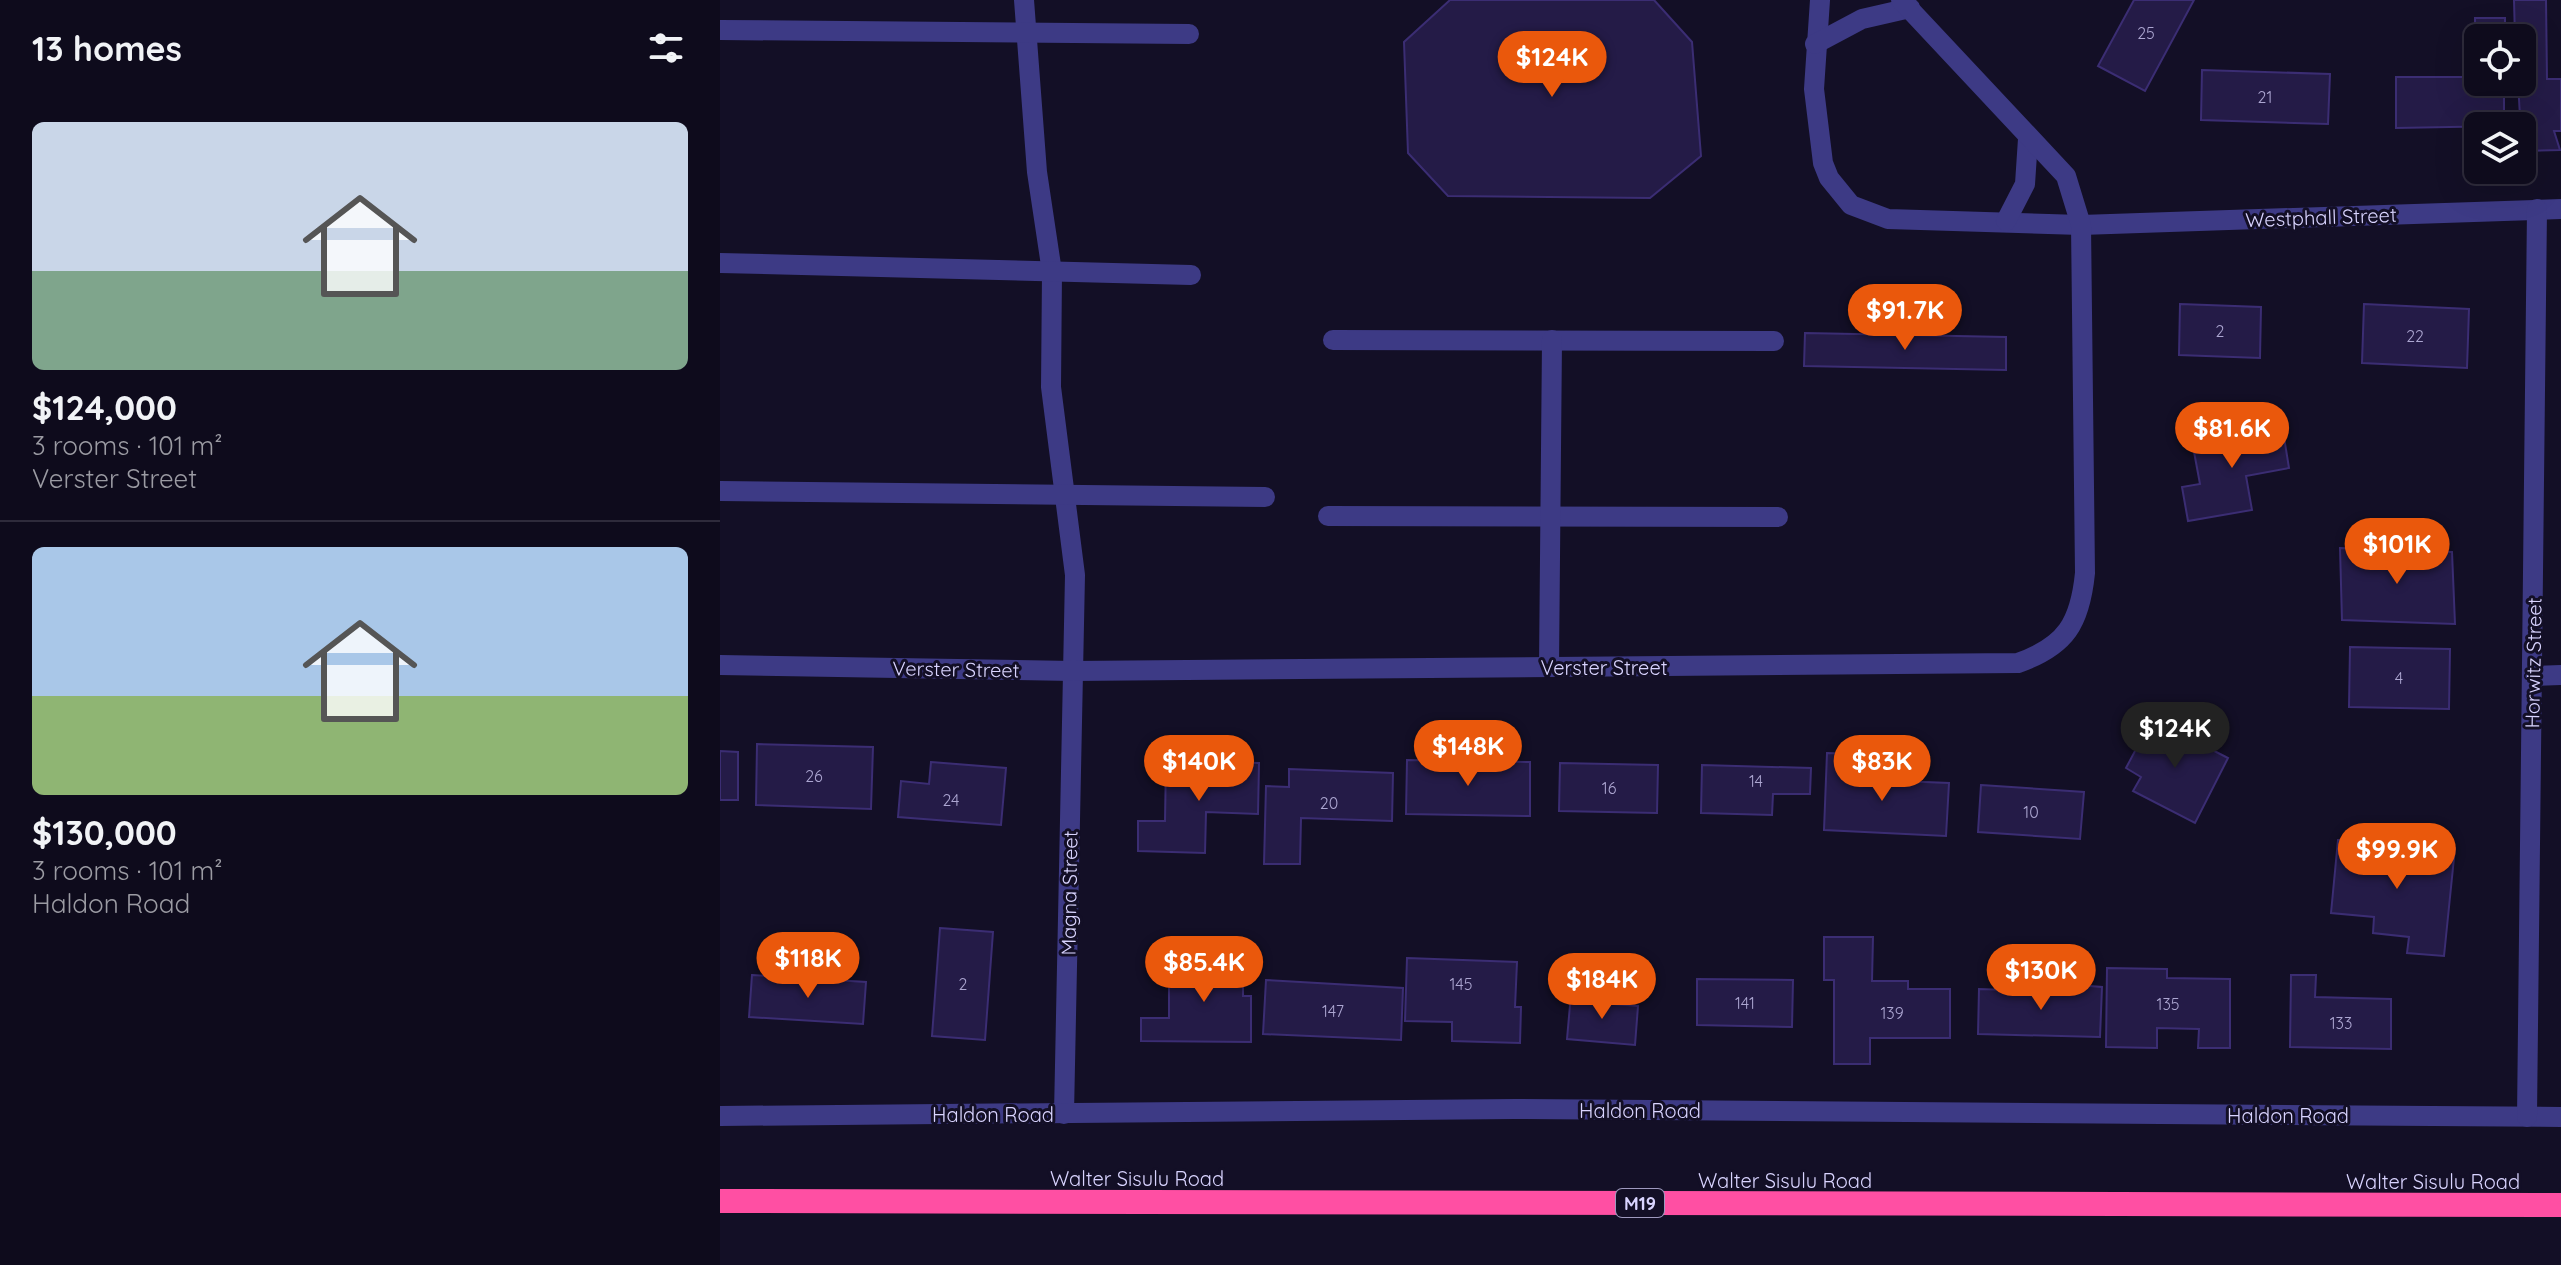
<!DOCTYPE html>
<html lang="en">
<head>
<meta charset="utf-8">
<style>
	:root { --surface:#0e0b1c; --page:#171425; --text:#f1f3f6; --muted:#9b9ba3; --line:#2e2b3b; --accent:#ea580c }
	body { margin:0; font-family:Quicksand,sans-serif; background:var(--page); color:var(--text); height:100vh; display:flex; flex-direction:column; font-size:30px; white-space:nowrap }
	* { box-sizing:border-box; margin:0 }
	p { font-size:26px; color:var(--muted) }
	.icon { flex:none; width:44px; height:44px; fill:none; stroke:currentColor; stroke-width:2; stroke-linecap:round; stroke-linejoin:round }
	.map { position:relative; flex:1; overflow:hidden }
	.details { display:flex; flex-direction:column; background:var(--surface); width:720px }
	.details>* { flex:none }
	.buttons { position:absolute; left:1744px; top:24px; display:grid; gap:16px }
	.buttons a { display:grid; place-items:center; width:72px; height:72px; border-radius:12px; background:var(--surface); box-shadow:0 8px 32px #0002,0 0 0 2px var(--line); font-size:40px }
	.price { position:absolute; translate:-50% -68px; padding:0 18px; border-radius:28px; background:var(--accent); color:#fff; font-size:26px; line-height:52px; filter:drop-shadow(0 2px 4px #0008) }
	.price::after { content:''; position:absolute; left:50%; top:48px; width:24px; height:18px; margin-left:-12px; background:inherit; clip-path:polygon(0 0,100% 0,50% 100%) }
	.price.on { background:#222; color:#fff }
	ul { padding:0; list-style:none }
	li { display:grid; align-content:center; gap:16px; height:424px; padding:0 32px }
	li+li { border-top:2px solid var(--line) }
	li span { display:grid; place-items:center; height:248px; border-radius:12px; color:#555 }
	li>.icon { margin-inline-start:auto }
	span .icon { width:144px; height:144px; fill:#fffc; stroke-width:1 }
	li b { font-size:34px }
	h2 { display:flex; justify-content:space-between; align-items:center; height:96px; padding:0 32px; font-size:34px }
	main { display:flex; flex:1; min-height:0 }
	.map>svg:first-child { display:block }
	.building { fill:#241b47; stroke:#3b2d73; stroke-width:2 }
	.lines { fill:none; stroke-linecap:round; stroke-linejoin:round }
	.minor { stroke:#3d3a85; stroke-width:20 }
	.highway { stroke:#ff4fa3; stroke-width:24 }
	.labels { text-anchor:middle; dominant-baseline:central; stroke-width:6; stroke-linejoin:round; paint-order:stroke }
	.number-label { font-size:16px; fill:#aca6d1 }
	.shield { fill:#130f26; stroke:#9e99be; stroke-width:2 }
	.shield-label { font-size:18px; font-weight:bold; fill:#d9d4ff }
	.street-label { font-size:20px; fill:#d9d4ff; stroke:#130f26 }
</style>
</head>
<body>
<main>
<section class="details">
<h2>13 homes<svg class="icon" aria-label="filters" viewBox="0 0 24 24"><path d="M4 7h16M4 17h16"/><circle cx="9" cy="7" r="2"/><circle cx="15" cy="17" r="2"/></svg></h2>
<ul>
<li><span style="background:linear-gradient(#c9d6e8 60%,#7fa58c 0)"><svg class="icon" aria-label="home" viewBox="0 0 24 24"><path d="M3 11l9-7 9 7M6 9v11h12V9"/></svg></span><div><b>$124,000</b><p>3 rooms · 101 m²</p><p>Verster Street</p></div></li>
<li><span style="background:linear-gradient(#a9c7e8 60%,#8fb573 0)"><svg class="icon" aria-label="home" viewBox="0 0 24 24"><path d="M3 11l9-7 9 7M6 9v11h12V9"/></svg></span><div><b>$130,000</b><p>3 rooms · 101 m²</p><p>Haldon Road</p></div></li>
</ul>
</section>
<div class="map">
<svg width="1841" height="1265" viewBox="0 0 1841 1265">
	<rect width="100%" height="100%" fill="#130f26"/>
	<g class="building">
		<polygon points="730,0 934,0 972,42 981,156 930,198 728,196 688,153 684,42"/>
		<polygon points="1414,0 1474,0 1425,91 1378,66"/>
		<polygon points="1794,0 1826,0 1827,79 1841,79 1841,131 1834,131 1840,150 1802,151 1798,82 1802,82 1802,38 1795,38"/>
		<polygon points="1755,18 1785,18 1785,38 1758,38 1758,82 1784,82 1784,126 1676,128 1676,77 1755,77"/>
		<polygon points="1482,70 1610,74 1608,124 1481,120"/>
		<polygon points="1460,304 1541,307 1540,358 1459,355"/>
		<polygon points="1644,304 1749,309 1747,368 1642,363"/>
		<polygon points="1085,333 1286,337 1286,370 1084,366"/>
		<polygon points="1562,425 1569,468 1526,476 1532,510 1468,521 1462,487 1480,484 1472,441"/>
		<polygon points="1620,548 1732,552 1735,624 1622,620"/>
		<polygon points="1630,647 1730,649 1729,709 1629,707"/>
		<polygon points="1432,719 1508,758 1475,823 1413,791 1421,777 1406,768"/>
		<polygon points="37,744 153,747 151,809 36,805"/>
		<polygon points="0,751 18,752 18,800 0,800"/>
		<polygon points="1107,753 1133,754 1131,779 1229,783 1226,836 1104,830"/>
		<polygon points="687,760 810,762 810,816 686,814"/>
		<polygon points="446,761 539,763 538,814 486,812 485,853 418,851 418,821 445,821"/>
		<polygon points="211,762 286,768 281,825 178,817 181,781 209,784"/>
		<polygon points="840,763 938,765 937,813 839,811"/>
		<polygon points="982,765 1091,768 1090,794 1053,794 1052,815 981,813"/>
		<polygon points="569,769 673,773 672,821 581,818 580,864 544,864 546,786 569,787"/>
		<polygon points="1261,785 1364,792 1360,839 1258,832"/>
		<polygon points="1618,840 1694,848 1694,844 1735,848 1724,956 1687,953 1689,937 1653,933 1654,917 1611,913"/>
		<polygon points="220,928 273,932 265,1040 212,1036"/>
		<polygon points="1104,937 1153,937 1152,981 1188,981 1188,989 1230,989 1230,1038 1150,1038 1150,1064 1114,1064 1114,980 1104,980"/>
		<polygon points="492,956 523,956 523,996 531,996 531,1042 421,1041 421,1018 449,1018 449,962 492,962"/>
		<polygon points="687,958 797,962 795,1007 801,1007 800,1043 732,1041 732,1022 685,1021"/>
		<polygon points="1387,968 1447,969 1447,978 1510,979 1510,1048 1478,1048 1479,1029 1437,1028 1437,1048 1386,1047"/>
		<polygon points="32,975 146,982 143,1024 29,1017"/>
		<polygon points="1571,975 1596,975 1595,997 1671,999 1671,1049 1570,1047"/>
		<polygon points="977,979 1073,980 1072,1027 977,1025"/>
		<polygon points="546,980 683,988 681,1040 543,1034"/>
		<polygon points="1357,985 1382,987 1380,1037 1258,1034 1259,989 1357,992"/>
		<polygon points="851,994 883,997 882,1003 918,1006 915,1045 847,1039"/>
	</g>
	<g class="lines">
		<g class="minor">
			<polyline points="304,0 317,172 332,272 331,387 355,575 344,1114"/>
			<polyline points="1100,0 1094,89 1103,163 1109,178 1131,205 1168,219 1361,225 1841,209"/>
			<polyline points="0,30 469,34"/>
			<polyline points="1095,44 1142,19 1190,8"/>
			<polyline points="1286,221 1305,184 1308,139"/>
			<polyline points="0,263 471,275"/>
			<polyline points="613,340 1054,341"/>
			<polyline points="0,491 545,497"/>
			<polyline points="608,516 1058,517"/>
			<path d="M0 665 353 671 1298 663C1346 646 1360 623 1365 573L1361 225 1346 176 1181 0"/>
			<polyline points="829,667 832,340"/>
			<polyline points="1813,676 1841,675"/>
			<polyline points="0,1116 794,1109 1841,1117"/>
			<polyline points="1807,1117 1817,209"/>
		</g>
		<polyline class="highway" points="0,1201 1841,1205"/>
	</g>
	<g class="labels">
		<g class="number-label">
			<text x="1426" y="33">25</text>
			<text x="1545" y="97">21</text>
			<text x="1500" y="331">2</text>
			<text x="1695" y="336">22</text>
			<text x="1679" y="678">4</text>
			<text x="94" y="776">26</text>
			<text x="1036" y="781">14</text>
			<text x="889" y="788">16</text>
			<text x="231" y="800">24</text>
			<text x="609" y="803">20</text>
			<text x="1311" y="812">10</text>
			<text x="243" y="984">2</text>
			<text x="741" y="984">145</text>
			<text x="1025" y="1003">141</text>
			<text x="1448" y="1004">135</text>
			<text x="613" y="1011">147</text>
			<text x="1172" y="1013">139</text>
			<text x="1621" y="1023">133</text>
		</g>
		<rect class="shield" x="896" y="1189" width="48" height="28" rx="6"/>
		<g class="shield-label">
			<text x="920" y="1203">M19</text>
		</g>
		<g class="street-label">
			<text transform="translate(1601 217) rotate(-2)">Westphall Street</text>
			<text transform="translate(1813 663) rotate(-89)">Horwitz Street</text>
			<text x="884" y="667">Verster Street</text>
			<text transform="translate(236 669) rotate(1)">Verster Street</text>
			<text transform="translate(349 893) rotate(-89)">Magna Street</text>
			<text x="920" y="1110">Haldon Road</text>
			<text x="273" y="1114">Haldon Road</text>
			<text x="1568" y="1115">Haldon Road</text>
			<text x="417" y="1178">Walter Sisulu Road</text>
			<text x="1065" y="1180">Walter Sisulu Road</text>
			<text x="1713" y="1181">Walter Sisulu Road</text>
		</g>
	</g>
</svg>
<div class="buttons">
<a><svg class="icon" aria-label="locate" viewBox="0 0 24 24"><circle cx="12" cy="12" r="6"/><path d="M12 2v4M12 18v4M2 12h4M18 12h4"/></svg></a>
<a><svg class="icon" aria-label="layers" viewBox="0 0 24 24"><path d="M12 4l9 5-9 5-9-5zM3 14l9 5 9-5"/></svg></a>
</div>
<b class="price" style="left:832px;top:99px">$124K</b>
<b class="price" style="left:1185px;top:352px">$91.7K</b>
<b class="price" style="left:1512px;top:470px">$81.6K</b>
<b class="price" style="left:1677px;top:586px">$101K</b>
<b class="price on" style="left:1455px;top:770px">$124K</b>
<b class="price" style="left:748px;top:788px">$148K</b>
<b class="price" style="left:479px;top:803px">$140K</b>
<b class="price" style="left:1162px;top:803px">$83K</b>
<b class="price" style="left:1677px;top:891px">$99.9K</b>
<b class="price" style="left:88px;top:1000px">$118K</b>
<b class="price" style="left:484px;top:1004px">$85.4K</b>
<b class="price" style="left:1321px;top:1012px">$130K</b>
<b class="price" style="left:882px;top:1021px">$184K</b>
</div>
</main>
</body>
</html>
